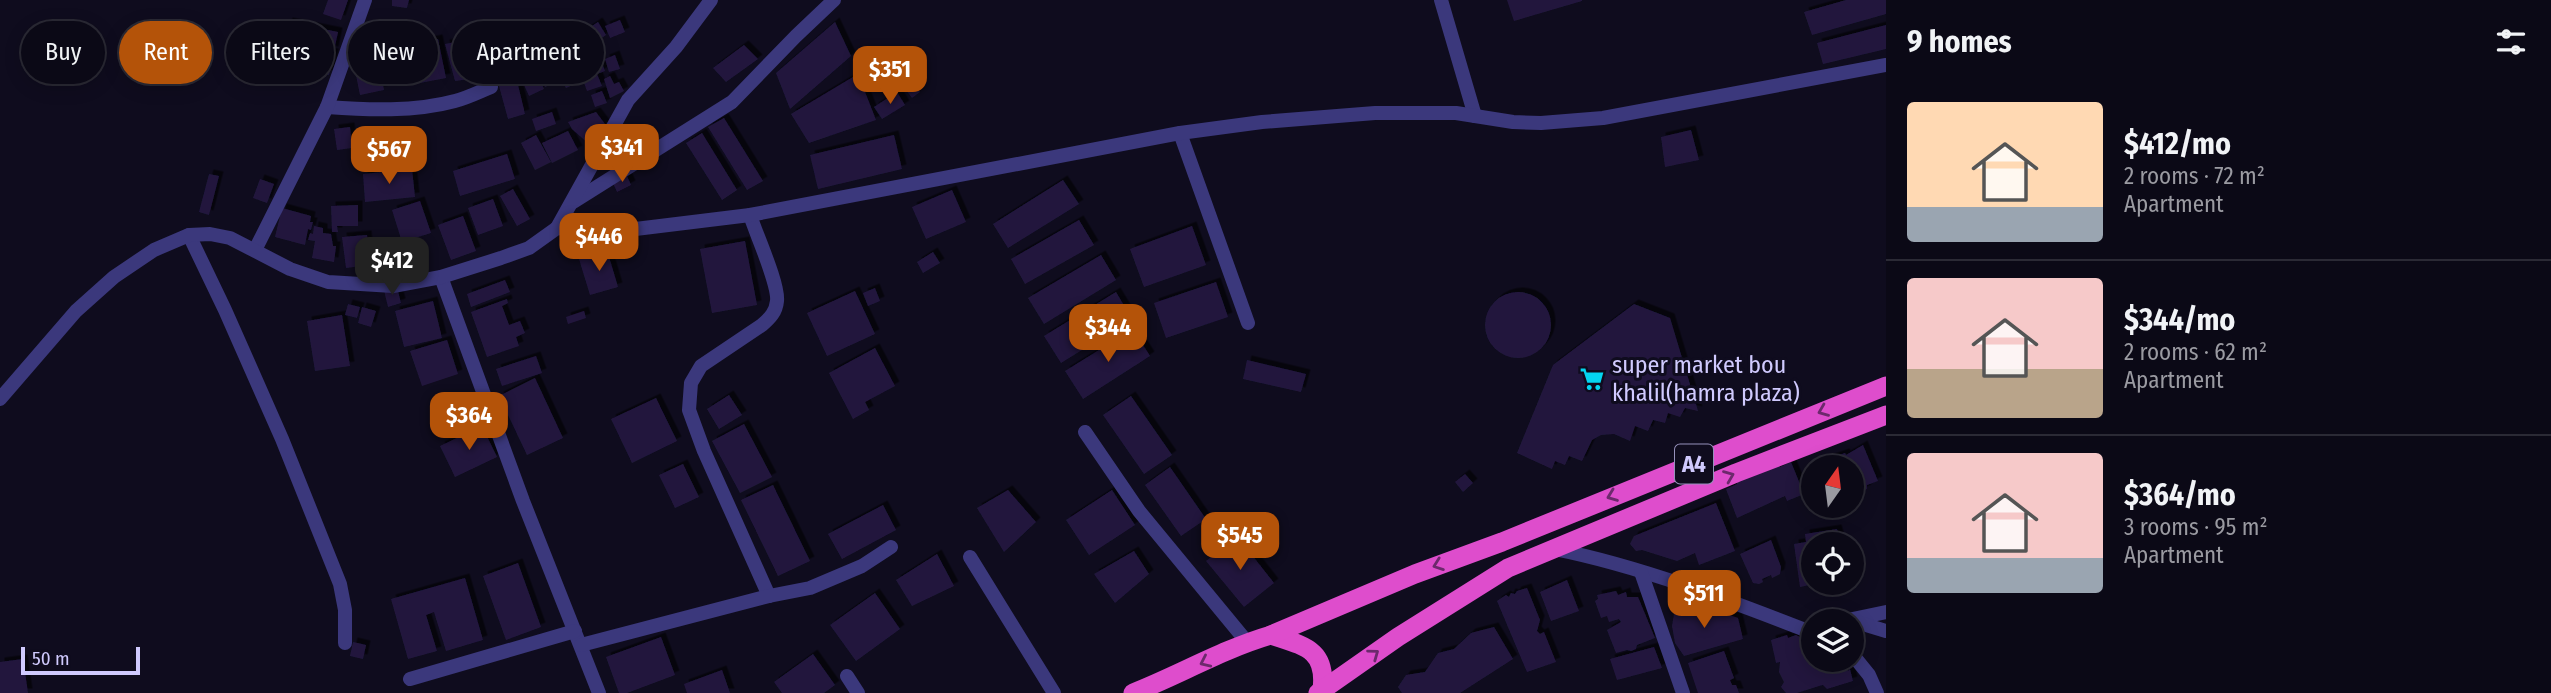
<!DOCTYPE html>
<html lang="en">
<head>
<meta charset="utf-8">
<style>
	:root { --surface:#0b0916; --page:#14121f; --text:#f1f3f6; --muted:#9a9aa1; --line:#2b2a35; --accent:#b45309 }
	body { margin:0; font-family:"Fira Sans Condensed",sans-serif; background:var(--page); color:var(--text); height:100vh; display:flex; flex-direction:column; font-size:26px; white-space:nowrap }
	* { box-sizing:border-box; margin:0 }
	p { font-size:23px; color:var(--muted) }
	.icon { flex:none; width:38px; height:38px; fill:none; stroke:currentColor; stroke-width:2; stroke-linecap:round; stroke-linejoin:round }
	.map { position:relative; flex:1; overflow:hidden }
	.details { display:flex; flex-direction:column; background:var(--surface); width:665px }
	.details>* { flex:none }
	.top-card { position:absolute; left:21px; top:21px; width:665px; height:63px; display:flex; gap:14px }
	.needle { width:46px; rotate:14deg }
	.controls { position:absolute; left:1801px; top:455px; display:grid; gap:14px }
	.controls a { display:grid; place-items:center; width:63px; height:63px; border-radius:50%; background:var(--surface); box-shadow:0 4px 18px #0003,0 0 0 2px var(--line); font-size:35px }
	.scale { position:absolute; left:21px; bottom:18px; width:119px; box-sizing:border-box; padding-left:7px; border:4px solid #d0cafe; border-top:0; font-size:19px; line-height:24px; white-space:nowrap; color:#d0cafe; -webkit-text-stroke:5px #0f0c1e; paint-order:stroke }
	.price { position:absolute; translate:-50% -60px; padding:0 16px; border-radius:14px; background:var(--accent); color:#fff; font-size:23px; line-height:46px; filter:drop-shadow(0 2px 4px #0008) }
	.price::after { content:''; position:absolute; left:50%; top:42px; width:21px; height:16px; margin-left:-10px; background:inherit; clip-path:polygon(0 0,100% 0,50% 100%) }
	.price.on { background:#222; color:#fff }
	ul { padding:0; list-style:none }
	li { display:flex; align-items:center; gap:21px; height:175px; padding:0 21px }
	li+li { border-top:2px solid var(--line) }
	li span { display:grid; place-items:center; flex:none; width:196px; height:140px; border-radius:7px; color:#555 }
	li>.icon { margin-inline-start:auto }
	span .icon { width:84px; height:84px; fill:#fffc; stroke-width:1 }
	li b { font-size:30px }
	h2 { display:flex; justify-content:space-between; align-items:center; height:84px; padding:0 21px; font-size:30px }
	.pill { padding:0 24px; border-radius:32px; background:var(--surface); box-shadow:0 4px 18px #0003,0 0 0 2px var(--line); font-size:24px; line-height:63px }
	.pill.on { background:var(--accent); color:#fff }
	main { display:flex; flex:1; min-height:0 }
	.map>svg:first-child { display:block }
	.building { fill:#21193e; filter:url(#shadow) }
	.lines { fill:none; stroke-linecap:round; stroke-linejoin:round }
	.minor { stroke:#3b387c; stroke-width:14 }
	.trunk { stroke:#de4dcc; stroke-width:19 }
	.oneway { stroke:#6c296c }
	.labels { text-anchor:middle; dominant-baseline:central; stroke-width:6; stroke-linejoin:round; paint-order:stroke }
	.shield { fill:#0f0c1e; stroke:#9691bb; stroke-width:2 }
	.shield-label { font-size:23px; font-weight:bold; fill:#d0cafe }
	.poi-label { font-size:24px; fill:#d0cafe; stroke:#0f0c1e; text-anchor:start }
</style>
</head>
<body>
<main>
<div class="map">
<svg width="1886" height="693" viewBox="0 0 1886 693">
	<defs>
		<filter id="shadow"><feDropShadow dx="4.5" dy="-4.5" stdDeviation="0" flood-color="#0009"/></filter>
	</defs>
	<rect width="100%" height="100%" fill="#0f0c1e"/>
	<g class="building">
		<polygon points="328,0 348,0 341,20 323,14"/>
		<polygon points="392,0 409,0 407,8 392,6"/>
		<polygon points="1507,0 1582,0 1582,1 1514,21"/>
		<polygon points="1846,0 1886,0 1886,14 1812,35 1804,12"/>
		<polygon points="620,20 625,32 610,38 605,26"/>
		<polygon points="288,22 338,32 334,51 284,41"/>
		<polygon points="598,22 606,35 594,43 586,30"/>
		<polygon points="835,22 851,56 790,109 776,73"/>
		<polygon points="1886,25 1886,49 1823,64 1817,43"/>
		<polygon points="438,39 446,78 420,83 412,44"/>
		<polygon points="472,39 485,77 455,81 445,44"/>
		<polygon points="744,45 758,59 726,82 713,68"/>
		<polygon points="405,46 410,65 384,70 380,51"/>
		<polygon points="308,48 334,53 329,75 303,69"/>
		<polygon points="376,51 384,90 360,95 354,65 360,64 358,55"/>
		<polygon points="615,55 620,69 609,72 605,59"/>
		<polygon points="561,56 575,84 566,88 561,79 545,87 538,72 554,64 551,60"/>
		<polygon points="600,58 605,71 597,74 602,86 587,91 583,80 579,81 574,68"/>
		<polygon points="536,71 544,89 529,96 521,78"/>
		<polygon points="858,74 876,120 809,143 791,114"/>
		<polygon points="610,76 614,84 619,82 624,91 610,98 604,79"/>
		<polygon points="517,81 525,114 508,119 499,86"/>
		<polygon points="914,84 920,92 912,98 906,90"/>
		<polygon points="602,91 607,103 595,107 591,95"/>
		<polygon points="897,92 905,105 882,119 874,107"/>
		<polygon points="552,112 556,124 536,131 532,119"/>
		<polygon points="596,112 605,124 590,145 572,129 568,122"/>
		<polygon points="724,118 763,181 747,190 708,127"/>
		<polygon points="350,127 352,148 337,150 334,129"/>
		<polygon points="1691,130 1699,160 1665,167 1661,137"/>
		<polygon points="568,131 578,150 552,163 542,143"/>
		<polygon points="702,133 737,190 722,200 686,143"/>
		<polygon points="536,135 551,162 535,170 521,143"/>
		<polygon points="894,135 902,169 818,189 810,155"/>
		<polygon points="507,154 515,179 460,196 453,171"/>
		<polygon points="412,169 415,197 365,202 363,174"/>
		<polygon points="209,174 219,176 209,215 199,212"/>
		<polygon points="627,176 631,185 617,192 613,183"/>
		<polygon points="260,179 274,184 267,203 253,198"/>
		<polygon points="1063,180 1079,204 1008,248 993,224"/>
		<polygon points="513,189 530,219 517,226 500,196"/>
		<polygon points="952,190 966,222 926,239 912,207"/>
		<polygon points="493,199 503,226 478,235 468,208"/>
		<polygon points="420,201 431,233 402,242 392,210"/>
		<polygon points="358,205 358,226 337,226 338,232 332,232 331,206"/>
		<polygon points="282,208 311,216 310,222 313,222 311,230 308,229 305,245 275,237"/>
		<polygon points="463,216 476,251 451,260 438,225"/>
		<polygon points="1079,220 1094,245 1025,284 1011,259"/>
		<polygon points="314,226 323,228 323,233 331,234 333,246 336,246 334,262 312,258 315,241 308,240 310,233 313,234"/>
		<polygon points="1192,226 1206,265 1144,287 1130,249"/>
		<polygon points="367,235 370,265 346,268 342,237"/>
		<polygon points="745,241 757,305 712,313 700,249"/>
		<polygon points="607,250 618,287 590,295 579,259"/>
		<polygon points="933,252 940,263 923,273 917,262"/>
		<polygon points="1101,255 1116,280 1044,324 1028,298"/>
		<polygon points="505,280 510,292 471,307 467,294"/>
		<polygon points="1216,282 1228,317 1166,338 1154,303"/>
		<polygon points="397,287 401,303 388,307 384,290"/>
		<polygon points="875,288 880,301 868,306 863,293"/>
		<polygon points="855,291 875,334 827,356 807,313"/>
		<polygon points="1116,292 1132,319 1061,363 1044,336"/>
		<circle cx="1518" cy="325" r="33"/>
		<polygon points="507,299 508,303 502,306 509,325 520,321 525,333 516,337 519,346 487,357 471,312"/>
		<polygon points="433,301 442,338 404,347 395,311"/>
		<polygon points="348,304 360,307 357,318 345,315"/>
		<polygon points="1634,304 1670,318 1698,411 1685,408 1680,417 1668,413 1665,423 1653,420 1648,431 1635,426 1630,441 1614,434 1601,435 1592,440 1582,461 1569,456 1565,465 1555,461 1552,469 1517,453 1553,365"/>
		<polygon points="362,307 376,311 371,327 358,323"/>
		<polygon points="584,311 586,318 568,324 566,317"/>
		<polygon points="342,315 350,366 315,371 307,321"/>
		<polygon points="1133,329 1150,356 1083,399 1065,371"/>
		<polygon points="447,340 458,374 422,386 410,351"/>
		<polygon points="875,348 895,386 865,402 869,410 853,419 829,373"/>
		<polygon points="536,356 542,373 502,386 496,369"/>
		<polygon points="1247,360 1306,374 1301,392 1243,379"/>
		<polygon points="535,378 563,438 527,455 499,396"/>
		<polygon points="729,395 742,415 719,429 707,409"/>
		<polygon points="1131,396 1172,455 1144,474 1103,415"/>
		<polygon points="656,398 677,441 632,463 611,419"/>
		<polygon points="744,424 772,477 740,493 712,441"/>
		<polygon points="482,426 497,457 455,477 440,446"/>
		<polygon points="1863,445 1878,481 1867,485 1867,489 1860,492 1857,486 1852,488 1852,467 1813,467 1813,476 1809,468 1823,464 1827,459 1845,453 1846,455"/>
		<polygon points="1791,462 1804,494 1787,501 1785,496 1737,518 1726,489 1737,484 1736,480 1779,463 1780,467"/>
		<polygon points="683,464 699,497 675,508 659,475"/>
		<polygon points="1170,467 1206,519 1181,536 1145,485"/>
		<polygon points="1465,474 1473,483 1463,492 1455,482"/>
		<polygon points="773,485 810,561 778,576 741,500"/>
		<polygon points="1008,490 1036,522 1004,552 977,508"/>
		<polygon points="1112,490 1135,525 1089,555 1066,520"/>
		<polygon points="1716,503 1735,551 1699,565 1695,553 1677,561 1642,550 1636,551 1630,544 1634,536"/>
		<polygon points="883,505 896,530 842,559 828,534"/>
		<polygon points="1837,529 1839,536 1838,540 1847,544 1813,544 1813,583 1819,583 1800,587 1794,544 1806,542 1805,534"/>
		<polygon points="1237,536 1274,583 1244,607 1206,561"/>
		<polygon points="1771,540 1781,567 1780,574 1772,578 1771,575 1762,579 1763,582 1759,584 1753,583 1740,554"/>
		<polygon points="1134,551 1149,574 1115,603 1094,574"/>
		<polygon points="937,554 954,586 912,606 896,580"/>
		<polygon points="518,563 541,627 506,640 483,576"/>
		<polygon points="465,578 483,640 446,651 434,612 426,615 437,651 408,659 391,599"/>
		<polygon points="1567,580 1579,611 1551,621 1540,592"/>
		<polygon points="1527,588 1540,620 1537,631 1540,634 1544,632 1556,662 1527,672 1497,601 1506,595 1509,597 1511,593 1515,594 1517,591"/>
		<polygon points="1616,591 1618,595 1626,592 1627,597 1638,597 1655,638 1637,645 1636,649 1631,651 1627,650 1616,653 1607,630 1621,622 1619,619 1609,622 1607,616 1601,618 1595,601 1598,599 1597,595"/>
		<polygon points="875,593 900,629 856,661 830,625"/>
		<polygon points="1700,605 1738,618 1743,639 1684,656 1675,643 1672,626 1674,614"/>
		<polygon points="1494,627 1513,659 1460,693 1402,693 1398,687 1406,675 1425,672 1438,653 1454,649 1471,633"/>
		<polygon points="1787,635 1788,638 1796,635 1813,644 1813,660 1840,660 1842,665 1844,663 1848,671 1850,669 1853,681 1827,689 1823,685 1819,686 1797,693 1786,693 1781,687 1784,682 1779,672 1780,662 1776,663 1771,640"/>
		<polygon points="661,637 675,675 627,693 619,693 606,657"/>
		<polygon points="353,642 366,645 363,659 350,656"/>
		<polygon points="1654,647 1662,668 1617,680 1610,659"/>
		<polygon points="1724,651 1734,678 1730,680 1732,685 1736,685 1739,693 1698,693 1688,663"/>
		<polygon points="813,654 835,685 824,693 782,693 774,682"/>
		<polygon points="23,659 28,693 0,693 0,662"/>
		<polygon points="722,670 730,693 687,693 684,684"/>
	</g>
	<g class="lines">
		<g class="minor">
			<polyline points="1441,0 1475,116"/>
			<path d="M327 107C367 110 415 112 455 101 467 98 479 92 491 87"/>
			<polyline points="1180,133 1248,323"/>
			<polyline points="573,202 732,102 796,36 834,0"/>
			<path d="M750 215C756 234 779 284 777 301 776 312 770 318 762 325L701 366 691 383 689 410 704 451 769 596"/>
			<polyline points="557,228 628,100 676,47 711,0"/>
			<polyline points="189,235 225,310 282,439 340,584 345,610 345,643"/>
			<polyline points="255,250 327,107 365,0"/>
			<polyline points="441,277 523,501 599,693"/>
			<polyline points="0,399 76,311 114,277 154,250 189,235 210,234 230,238 290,269 328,282 393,286 441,277 501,258 529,248 557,228 611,232 750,215 1180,133 1262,122 1375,113 1456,113 1513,122 1541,123 1603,118 1886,65"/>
			<polyline points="1085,432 1139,511 1247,642"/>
			<path d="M1554 549C1640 566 1731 601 1813 633"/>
			<polyline points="970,557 1054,693"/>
			<polyline points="1641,572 1683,693"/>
			<polyline points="1843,621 1886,612"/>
			<polyline points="1853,621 1886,631"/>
			<polyline points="581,645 769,596 810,588 862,566 891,547"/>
			<polyline points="1852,654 1869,675 1877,693"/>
			<polyline points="847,676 858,693"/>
			<polyline points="410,679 575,631"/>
		</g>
		<g class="trunk">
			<path d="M1271 635C1304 646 1327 649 1322 690"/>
			<path d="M1133 693C1179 675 1223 649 1271 635L1415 574 1502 542 1886 386"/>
			<polyline points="1318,693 1398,637 1508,568 1736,473 1886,415"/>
		</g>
	</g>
	<defs><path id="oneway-chevron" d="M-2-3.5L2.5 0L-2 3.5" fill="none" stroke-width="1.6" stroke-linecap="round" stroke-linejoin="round" transform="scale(1.75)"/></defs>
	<g class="oneway">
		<use href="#oneway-chevron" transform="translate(1823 411) rotate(158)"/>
		<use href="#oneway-chevron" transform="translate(1729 476) rotate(-22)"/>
		<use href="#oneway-chevron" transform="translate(1612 496) rotate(159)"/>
		<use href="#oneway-chevron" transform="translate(1438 565) rotate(160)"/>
		<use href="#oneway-chevron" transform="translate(1374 654) rotate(-36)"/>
		<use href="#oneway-chevron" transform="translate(1205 662) rotate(155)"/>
	</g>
	<defs>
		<g id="supermarket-bare" transform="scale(1.89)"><path d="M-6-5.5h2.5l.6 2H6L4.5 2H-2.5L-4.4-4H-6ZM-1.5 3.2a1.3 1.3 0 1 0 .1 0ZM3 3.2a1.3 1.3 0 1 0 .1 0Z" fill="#04d5f0" stroke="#0f0c1e" stroke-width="2.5" paint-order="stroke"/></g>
	</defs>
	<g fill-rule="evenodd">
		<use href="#supermarket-bare" x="1592" y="379"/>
	</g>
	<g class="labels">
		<rect class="shield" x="1675" y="444.5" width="38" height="39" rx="5"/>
		<g class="shield-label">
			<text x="1694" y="464">A4</text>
		</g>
		<g class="poi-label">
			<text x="1612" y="365">super market bou<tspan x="1612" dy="28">khalil(hamra plaza)</tspan></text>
		</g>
	</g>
</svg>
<div class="controls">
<a><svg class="needle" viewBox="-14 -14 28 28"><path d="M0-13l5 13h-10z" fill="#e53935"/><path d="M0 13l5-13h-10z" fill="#9a9aa1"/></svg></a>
<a><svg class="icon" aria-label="locate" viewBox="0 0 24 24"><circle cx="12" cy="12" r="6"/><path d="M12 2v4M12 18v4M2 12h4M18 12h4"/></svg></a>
<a><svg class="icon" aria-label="layers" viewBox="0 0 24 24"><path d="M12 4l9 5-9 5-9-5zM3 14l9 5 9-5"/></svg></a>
</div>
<div class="scale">50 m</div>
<b class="price" style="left:890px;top:106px">$351</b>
<b class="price" style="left:622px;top:184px">$341</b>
<b class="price" style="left:389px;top:186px">$567</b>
<b class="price" style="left:599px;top:273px">$446</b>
<b class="price on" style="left:392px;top:297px">$412</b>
<b class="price" style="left:1108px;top:364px">$344</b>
<b class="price" style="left:469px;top:452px">$364</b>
<b class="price" style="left:1240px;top:572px">$545</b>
<b class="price" style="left:1704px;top:630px">$511</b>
<div class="top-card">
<a class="pill">Buy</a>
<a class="pill on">Rent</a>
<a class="pill">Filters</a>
<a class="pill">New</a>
<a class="pill">Apartment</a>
</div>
</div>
<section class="details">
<h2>9 homes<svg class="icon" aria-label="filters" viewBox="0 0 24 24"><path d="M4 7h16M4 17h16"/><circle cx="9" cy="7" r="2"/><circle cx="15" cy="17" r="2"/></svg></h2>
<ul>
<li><span style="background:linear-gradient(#ffd9b3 75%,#9aa5b1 0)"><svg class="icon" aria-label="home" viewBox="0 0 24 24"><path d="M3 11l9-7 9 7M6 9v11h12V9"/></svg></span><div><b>$412/mo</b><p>2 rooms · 72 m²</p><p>Apartment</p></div></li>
<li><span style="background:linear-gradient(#f6c9c9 65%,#b9a48a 0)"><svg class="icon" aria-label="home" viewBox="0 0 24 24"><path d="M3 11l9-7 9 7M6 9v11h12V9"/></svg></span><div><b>$344/mo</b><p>2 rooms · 62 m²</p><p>Apartment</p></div></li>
<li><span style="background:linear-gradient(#f6c9c9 75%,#9aa5b1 0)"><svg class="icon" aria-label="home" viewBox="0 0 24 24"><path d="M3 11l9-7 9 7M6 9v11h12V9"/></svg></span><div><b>$364/mo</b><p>3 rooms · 95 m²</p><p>Apartment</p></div></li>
</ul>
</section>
</main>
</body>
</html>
